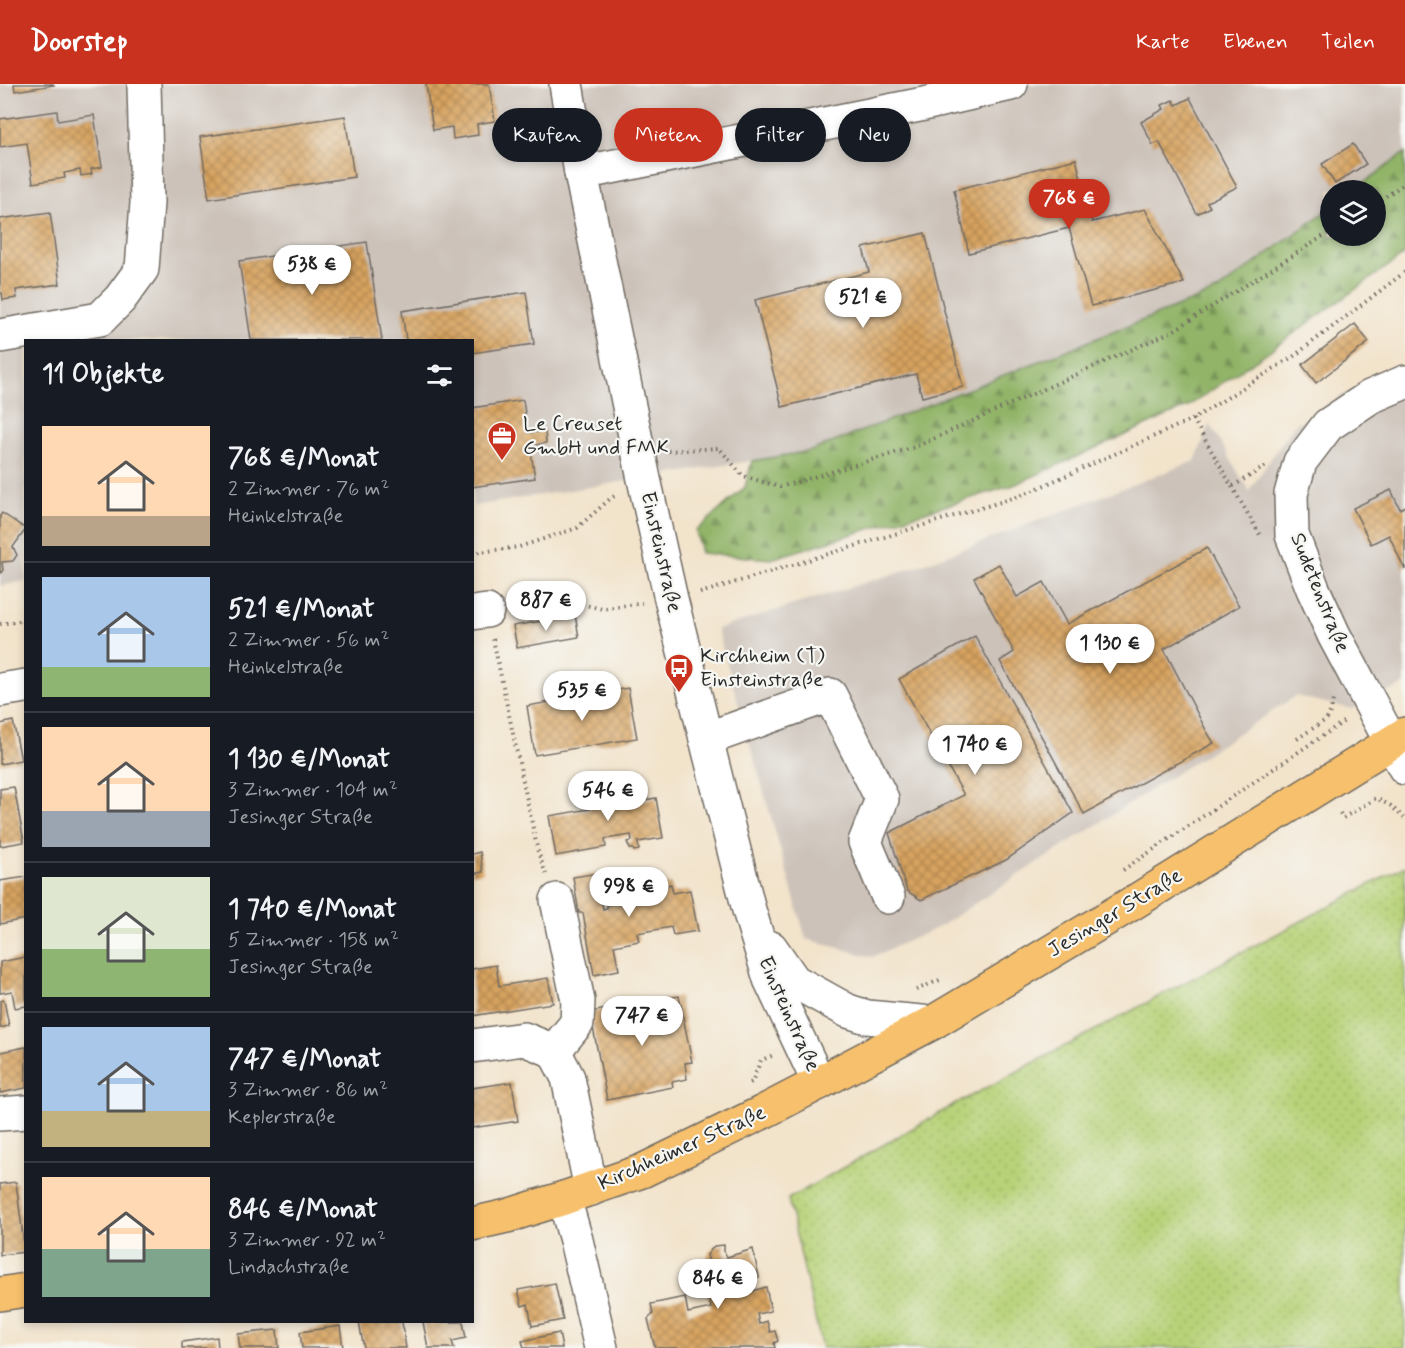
<!DOCTYPE html>
<html lang="de">
<head>
<meta charset="utf-8">
<style>
	:root { --surface:#171b24; --page:#20242c; --text:#f1f3f6; --muted:#9ea1a6; --line:#363941; --accent:#c8321e }
	body { margin:0; font-family:Mynerve,sans-serif; background:var(--page); color:var(--text); height:100vh; display:flex; flex-direction:column; font-size:22px; white-space:nowrap }
	* { box-sizing:border-box; margin:0 }
	p { font-size:20px; color:var(--muted) }
	.icon { flex:none; width:33px; height:33px; fill:none; stroke:currentColor; stroke-width:2; stroke-linecap:round; stroke-linejoin:round }
	.map { position:relative; flex:1; overflow:hidden }
	.panel { position:absolute; left:24px; top:255px; width:450px; height:984px; display:flex; flex-direction:column; background:var(--surface); border-radius:0px; box-shadow:0 3px 9px #0003 }
	.panel>* { flex:none }
	.banner { position:absolute; left:492px; top:24px; width:570px; height:54px; display:flex; gap:12px }
	.fabs { position:absolute; left:1320px; top:96px; display:grid; gap:12px }
	.fabs a { display:grid; place-items:center; width:66px; height:66px; border-radius:50%; background:var(--surface); box-shadow:0 3px 9px #0003; font-size:30px }
	.price { position:absolute; translate:-50% -51px; padding:0 14px; border-radius:21px; background:#fff; color:#222; font-size:20px; line-height:39px; filter:drop-shadow(0 2px 3px #0008) }
	.price::after { content:''; position:absolute; left:50%; top:36px; width:18px; height:14px; margin-left:-9px; background:inherit; clip-path:polygon(0 0,100% 0,50% 100%) }
	.price.selected { background:var(--accent); color:#fff }
	ul { padding:0; list-style:none }
	li { display:flex; align-items:center; gap:18px; height:150px; padding:0 18px }
	li+li { border-top:2px solid var(--line) }
	li span { display:grid; place-items:center; flex:none; width:168px; height:120px; border-radius:0px; color:#555 }
	li>.icon { margin-inline-start:auto }
	span .icon { width:72px; height:72px; fill:#fffc; stroke-width:1 }
	li b { font-size:26px }
	h2 { display:flex; justify-content:space-between; align-items:center; height:72px; padding:0 18px; font-size:26px }
	.chip { padding:0 21px; border-radius:27px; background:var(--surface); box-shadow:0 3px 9px #0003; font-size:21px; line-height:54px }
	.chip.selected { background:var(--accent); color:#fff }
	header { display:flex; align-items:center; gap:36px; box-sizing:border-box; height:84px; padding:0 30px; background:var(--accent); color:#fff }
	header strong { font-size:28px }
	nav { display:flex; gap:33px; margin-inline-start:auto; font-size:21px }
	.map>svg:first-child { display:block }
	.industrial { fill:#ccc2b9 }
	.forest { fill:url(#forest-firs); stroke:#5e704a; stroke-width:1.5 }
	.park { fill:url(#park-dots); stroke:#717e52; stroke-width:1.5 }
	.building { fill:url(#building-cross-hatch) }
	.lines { fill:none; stroke-linecap:round; stroke-linejoin:round }
	.minor-casing { stroke:#716b63; stroke-width:36 }
	.major-casing { stroke:#716b63; stroke-width:36 }
	.path { stroke:#716b63; stroke-width:4; stroke-dasharray:1.5 4.5; stroke-linecap:butt }
	.minor { stroke:#fff; stroke-width:33 }
	.major { stroke:#f7c06c; stroke-width:33 }
	.labels { text-anchor:middle; dominant-baseline:central; stroke-width:4.5; stroke-linejoin:round; paint-order:stroke }
	.poi-label { font-size:21px; fill:#2b2b2b; stroke:#f6f6f2; text-anchor:start }
	.street-label { font-size:21px; fill:#2b2b2b; stroke:#f6f6f2 }
</style>
</head>
<body>
<header>
<strong>Doorstep</strong>
<nav><a>Karte</a><a>Ebenen</a><a>Teilen</a></nav>
</header>
<div class="map">
<svg width="1405" height="1264" viewBox="0 0 1405 1264">
	<defs>
		<pattern id="forest-firs" width="22" height="20" patternUnits="userSpaceOnUse" patternTransform="scale(1.5)"><rect width="22" height="20" fill="#91b468"/><path d="M5 1l3.5 6h-7zM16 11l3.5 6h-7z" fill="#779356"/></pattern>
		<pattern id="park-dots" width="8" height="8" patternUnits="userSpaceOnUse" patternTransform="scale(1.5)"><rect width="8" height="8" fill="#b7d278"/><path d="M2 2h.1M6 6h.1" fill="none" stroke="#9eb468" stroke-width="1.8" stroke-linecap="round"/></pattern>
		<pattern id="building-cross-hatch" width="8" height="8" patternUnits="userSpaceOnUse" patternTransform="scale(1.5)"><rect width="8" height="8" fill="#d7a35f"/><path d="M0 0l8 8M0 8l8-8" fill="none" stroke="#af854f"/></pattern>
	</defs>
	<rect width="100%" height="100%" fill="#f6f6f2"/>
	<filter id="ink" filterUnits="userSpaceOnUse"><feTurbulence type="fractalNoise" baseFrequency=".0167" numOctaves="2"/><feDisplacementMap in="SourceGraphic" scale="12" xChannelSelector="R" yChannelSelector="G"/><feConvolveMatrix kernelMatrix="1 2 1 2 8 2 1 2 1" color-interpolation-filters="sRGB"/></filter>
	<filter id="wash" filterUnits="userSpaceOnUse"><feTurbulence type="fractalNoise" baseFrequency=".008" numOctaves="4" result="noise"/><feDisplacementMap in="SourceGraphic" scale="24" xChannelSelector="R" yChannelSelector="G"/><feGaussianBlur stdDeviation="1.35" result="paint"/><feColorMatrix in="noise" values="0 0 0 0 0 0 0 0 0 0 0 0 0 0 0 0 0 1.4 0 .05"/><feComposite in="paint" operator="in"/></filter>
	<g filter="url(#wash)">
		<rect width="100%" height="100%" fill="#f2e3cb"/>
		<g class="industrial">
			<polygon points="0,0 1405,0 1405,69 1354,106 1330,106 1330,124 1217,207 811,367 473,422 472,256 26,256 25,497 0,502"/>
			<polygon points="1405,283 1405,600 1352,625 1296,612 937,844 872,873 806,855 717,545 918,482 1195,377 1210,340 1249,407 1294,341 1343,311"/>
		</g>
		<polygon class="forest" points="1405,69 1405,170 1265,270 1187,323 1014,401 771,475 701,469 696,447 745,403 752,377 811,367 1217,207 1330,124 1330,152 1376,152 1376,106 1354,106"/>
		<polygon class="park" points="1405,782 1405,1264 822,1264 788,1115 952,1022"/>
		<g id="blocks">
			<g class="building">
				<polygon points="14,0 53,0 54,1 15,7"/>
				<polygon points="426,0 489,0 495,37 477,40 478,51 453,55 452,43 433,46"/>
				<polygon points="1190,14 1237,103 1207,118 1210,123 1197,130 1159,58 1153,61 1141,38 1164,25 1162,21 1173,16 1176,21"/>
				<polygon points="57,27 58,37 94,31 102,83 91,85 92,90 81,92 80,86 64,89 65,94 33,99 27,59 0,63 0,35"/>
				<polygon points="345,32 354,93 209,115 200,53"/>
				<polygon points="1353,60 1366,80 1335,100 1322,80"/>
				<polygon points="1076,75 1092,138 1145,125 1184,199 1091,222 1069,144 969,169 954,106"/>
				<polygon points="50,128 60,200 16,206 17,214 3,216 2,209 0,209 0,135"/>
				<polygon points="925,149 963,303 922,313 916,290 782,323 755,216 869,188 863,164"/>
				<polygon points="367,158 382,256 251,256 239,177"/>
				<polygon points="526,208 534,260 472,269 472,256 406,256 402,227"/>
				<polygon points="1355,240 1369,258 1316,299 1302,281"/>
				<polygon points="523,316 528,349 545,347 546,359 530,362 535,394 472,403 472,324"/>
				<polygon points="1391,406 1400,425 1405,422 1405,486 1389,451 1371,460 1353,424"/>
				<polygon points="2,429 26,445 13,463 17,471 13,477 2,478 3,486 0,490 0,432"/>
				<polygon points="1207,464 1239,522 1164,565 1207,648 1214,659 1084,730 1000,577 1014,568 974,494 999,480 1017,513 1044,498 1067,540"/>
				<polygon points="575,531 579,553 517,564 513,542"/>
				<polygon points="975,552 1073,729 1006,776 921,816 907,807 889,749 964,711 899,595"/>
				<polygon points="628,604 637,654 535,671 527,622"/>
				<polygon points="13,637 21,676 0,680 0,640"/>
				<polygon points="636,696 640,717 656,714 663,754 638,758 639,766 634,767 633,765 630,765 627,758 632,757 631,751 605,755 606,763 556,772 549,732 590,725 589,717 616,712 614,700"/>
				<polygon points="14,703 24,758 0,762 0,705"/>
				<polygon points="480,768 483,788 472,790 472,770"/>
				<polygon points="597,789 603,825 607,824 607,821 626,817 624,808 671,800 673,809 690,806 698,847 673,851 671,843 637,849 639,857 614,862 619,886 594,891 583,829 579,829 573,793"/>
				<polygon points="26,793 26,835 0,840 0,797"/>
				<polygon points="26,873 26,922 15,924 12,907 0,909 0,878"/>
				<polygon points="496,881 499,902 548,894 553,919 472,932 472,885"/>
				<polygon points="679,912 692,978 685,979 687,995 672,998 673,1003 607,1016 590,928"/>
				<polygon points="4,916 9,942 0,944 0,917"/>
				<polygon points="26,963 26,1004 0,1009 0,968"/>
				<polygon points="512,998 518,1037 472,1044 472,1004"/>
				<polygon points="16,1098 25,1168 0,1171 0,1100"/>
				<polygon points="724,1161 724,1167 727,1173 753,1165 759,1193 752,1197 753,1207 766,1203 771,1227 757,1230 759,1240 767,1237 770,1248 775,1247 778,1257 774,1259 775,1264 655,1264 648,1235 653,1230 651,1220 685,1213 688,1229 711,1224 709,1214 704,1204 712,1191 707,1171 714,1162"/>
				<polygon points="555,1199 563,1236 532,1242 528,1220 522,1222 518,1206"/>
				<polygon points="370,1238 402,1238 406,1264 364,1264 359,1239"/>
				<polygon points="423,1238 463,1238 466,1254 452,1257 454,1264 428,1264"/>
				<polygon points="340,1242 343,1264 302,1264 300,1248"/>
				<polygon points="277,1246 279,1264 240,1264 238,1250"/>
				<polygon points="559,1249 562,1264 524,1264 522,1257"/>
				<polygon points="217,1253 218,1264 182,1264 182,1258"/>
			</g>
		</g>
	</g>
	<g filter="url(#ink)">
		<use href="#blocks" fill-opacity="0" stroke="#716b63" stroke-width="1.5"/>
		<g class="lines">
			<g class="minor-casing">
				<g id="minor">
					<polyline points="566,0 581,89 644,395 671,515 749,826 770,895 819,999"/>
					<polyline points="581,89 924,20 1011,0"/>
					<polyline points="0,252 100,235 120,215 142,185 147,119 144,0"/>
					<polyline points="1405,298 1370,313 1328,341 1300,378 1291,410 1292,451 1313,505 1334,551 1405,684"/>
					<polyline points="472,529 487,527"/>
					<polyline points="0,606 26,602"/>
					<polyline points="706,655 830,611 882,715 865,758 888,813"/>
					<polyline points="771,864 794,897 848,927 867,933 932,939"/>
					<polyline points="472,962 524,955 554,967 568,994 591,1105"/>
					<polyline points="554,967 577,939 578,917 557,816"/>
					<polyline points="0,1030 26,1028"/>
					<polyline points="564,1114 576,1156 601,1264"/>
				</g>
			</g>
			<g class="major-casing">
				<g id="major">
					<polyline points="472,1140 507,1132 564,1114 642,1087 765,1027 819,999 932,939 1136,817 1405,650"/>
					<polyline points="0,1210 26,1206"/>
				</g>
			</g>
			<g class="path">
				<polyline points="1376,119 1405,99"/>
				<polyline points="1193,335 1260,451"/>
				<polyline points="668,367 719,364 743,392 780,403 915,363 1173,247 1330,148"/>
				<polyline points="1233,402 1268,381"/>
				<polyline points="472,469 519,463 577,444 611,414 618,410"/>
				<polyline points="700,509 1020,412 1193,335 1294,272 1405,188"/>
				<polyline points="517,522 564,516 602,525 642,519"/>
				<polyline points="0,540 26,536"/>
				<polyline points="493,555 538,768 546,790"/>
				<polyline points="1297,655 1327,635 1331,626 1333,616"/>
				<polyline points="1340,729 1343,734 1376,714 1391,722 1404,734"/>
				<polyline points="1123,786 1346,636"/>
				<polyline points="916,906 942,895"/>
				<polyline points="750,999 752,998 761,976 774,971"/>
			</g>
			<use href="#minor" class="minor"/>
			<use href="#major" class="major"/>
		</g>
	</g>
	<defs>
		<g id="office-pin" transform="scale(1.5)"><path d="M0 17L-7.5 6A9.5 9.5 0 1 1 7.5 6Z" fill="#c8321e" stroke="#f6f6f2"/><path d="M-6-3h4V-5.5h4V-3h4V5H-6ZM-1-4.5V-3h2v-1.5ZM-6 0V1H6V0Z" fill="#fff"/></g>
		<g id="bus-pin" transform="scale(1.5)"><path d="M0 17L-7.5 6A9.5 9.5 0 1 1 7.5 6Z" fill="#c8321e" stroke="#f6f6f2"/><path d="M-5-6H5V4H4V6H2V4H-2V6H-4V4H-5ZM-3.5-4V0h7V-4ZM-3.5 1.2v1.5H-2V1.2ZM2 1.2v1.5H3.5V1.2Z" fill="#fff"/></g>
	</defs>
	<g fill-rule="evenodd">
		<use href="#office-pin" x="502" y="352"/>
		<use href="#bus-pin" x="679" y="584"/>
	</g>
	<g class="labels">
		<g class="poi-label">
			<text x="523" y="340">Le Creuset<tspan x="523" dy="24">GmbH und FMK</tspan></text>
			<text x="700" y="572">Kirchheim (T)<tspan x="700" dy="24">Einsteinstraße</tspan></text>
		</g>
		<g class="street-label">
			<text transform="translate(661 468) rotate(77)">Einsteinstraße</text>
			<text transform="translate(1320 509) rotate(68)">Sudetenstraße</text>
			<text transform="translate(1115 829) rotate(-31)">Jesinger Straße</text>
			<text transform="translate(789 930) rotate(66)">Einsteinstraße</text>
			<text transform="translate(682 1064) rotate(-24)">Kirchheimer Straße</text>
		</g>
	</g>
</svg>
<div class="fabs">
<a><svg class="icon" aria-label="layers" viewBox="0 0 24 24"><path d="M12 4l9 5-9 5-9-5zM3 14l9 5 9-5"/></svg></a>
</div>
<b class="price selected" style="left:1069px;top:146px">768 €</b>
<b class="price" style="left:312px;top:212px">538 €</b>
<b class="price" style="left:863px;top:245px">521 €</b>
<b class="price" style="left:546px;top:548px">887 €</b>
<b class="price" style="left:1110px;top:591px">1 130 €</b>
<b class="price" style="left:582px;top:638px">535 €</b>
<b class="price" style="left:975px;top:692px">1 740 €</b>
<b class="price" style="left:608px;top:738px">546 €</b>
<b class="price" style="left:629px;top:834px">998 €</b>
<b class="price" style="left:642px;top:963px">747 €</b>
<b class="price" style="left:718px;top:1226px">846 €</b>
<div class="banner">
<a class="chip">Kaufen</a>
<a class="chip selected">Mieten</a>
<a class="chip">Filter</a>
<a class="chip">Neu</a>
</div>
<section class="panel">
<h2>11 Objekte<svg class="icon" aria-label="filters" viewBox="0 0 24 24"><path d="M4 7h16M4 17h16"/><circle cx="9" cy="7" r="2"/><circle cx="15" cy="17" r="2"/></svg></h2>
<ul>
<li><span style="background:linear-gradient(#ffd9b3 75%,#b9a48a 0)"><svg class="icon" aria-label="home" viewBox="0 0 24 24"><path d="M3 11l9-7 9 7M6 9v11h12V9"/></svg></span><div><b>768 €/Monat</b><p>2 Zimmer · 76 m²</p><p>Heinkelstraße</p></div></li>
<li><span style="background:linear-gradient(#a9c7e8 75%,#8fb573 0)"><svg class="icon" aria-label="home" viewBox="0 0 24 24"><path d="M3 11l9-7 9 7M6 9v11h12V9"/></svg></span><div><b>521 €/Monat</b><p>2 Zimmer · 56 m²</p><p>Heinkelstraße</p></div></li>
<li><span style="background:linear-gradient(#ffd9b3 70%,#9aa5b1 0)"><svg class="icon" aria-label="home" viewBox="0 0 24 24"><path d="M3 11l9-7 9 7M6 9v11h12V9"/></svg></span><div><b>1 130 €/Monat</b><p>3 Zimmer · 104 m²</p><p>Jesinger Straße</p></div></li>
<li><span style="background:linear-gradient(#dfe7d0 60%,#8fb573 0)"><svg class="icon" aria-label="home" viewBox="0 0 24 24"><path d="M3 11l9-7 9 7M6 9v11h12V9"/></svg></span><div><b>1 740 €/Monat</b><p>5 Zimmer · 158 m²</p><p>Jesinger Straße</p></div></li>
<li><span style="background:linear-gradient(#a9c7e8 70%,#c2b280 0)"><svg class="icon" aria-label="home" viewBox="0 0 24 24"><path d="M3 11l9-7 9 7M6 9v11h12V9"/></svg></span><div><b>747 €/Monat</b><p>3 Zimmer · 86 m²</p><p>Keplerstraße</p></div></li>
<li><span style="background:linear-gradient(#ffd9b3 60%,#7fa58c 0)"><svg class="icon" aria-label="home" viewBox="0 0 24 24"><path d="M3 11l9-7 9 7M6 9v11h12V9"/></svg></span><div><b>846 €/Monat</b><p>3 Zimmer · 92 m²</p><p>Lindachstraße</p></div></li>
</ul>
</section>
</div>
</body>
</html>
